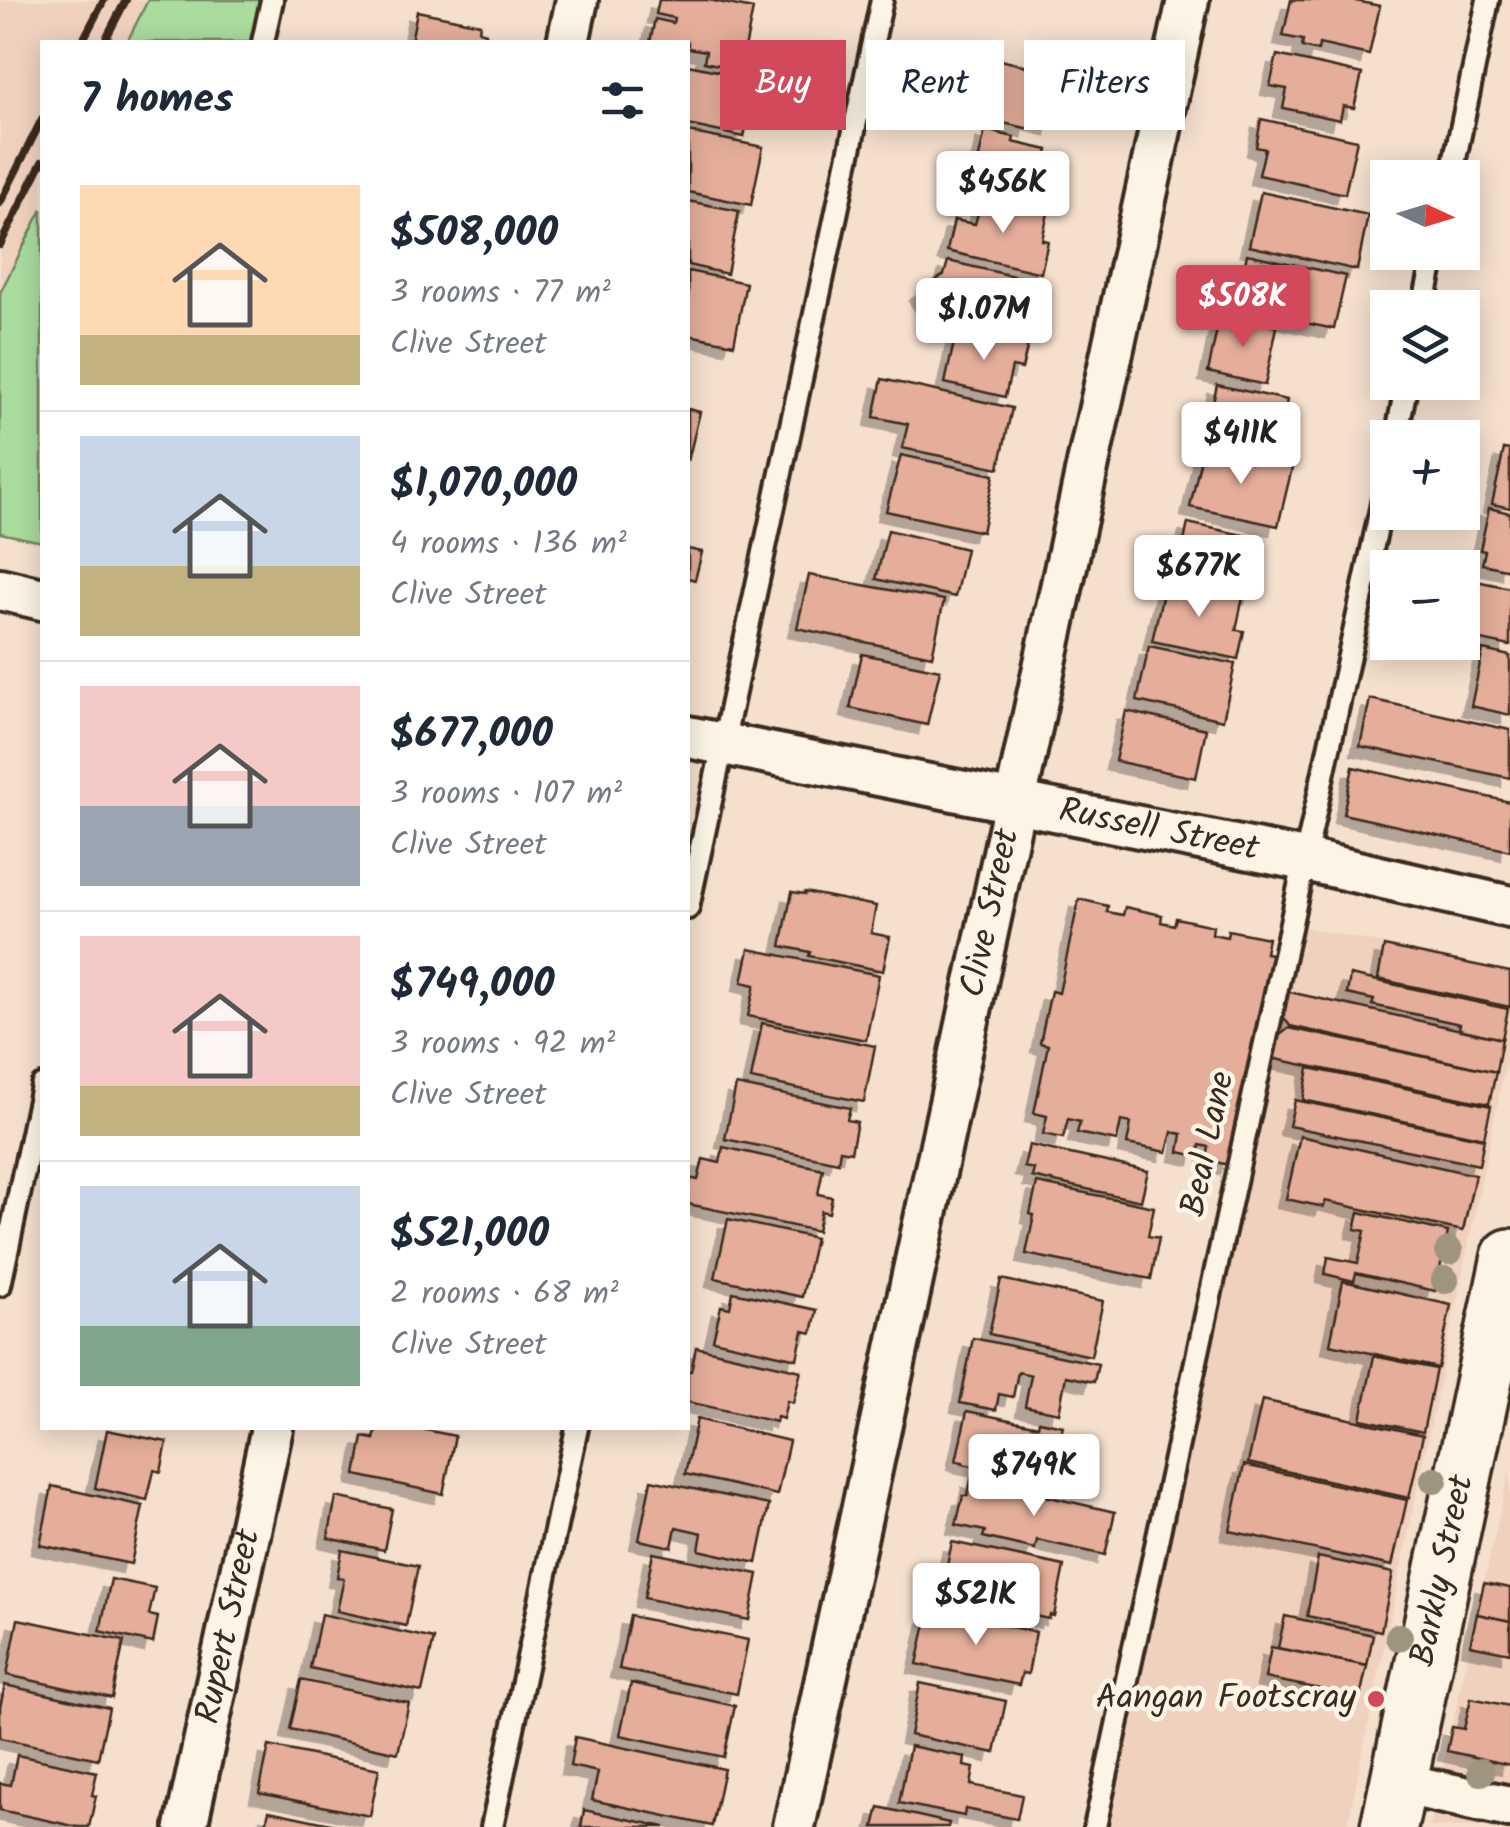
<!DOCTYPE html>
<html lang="en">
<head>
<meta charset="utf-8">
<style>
	:root { --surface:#fff; --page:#f2f2f3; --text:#1f2937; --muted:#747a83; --line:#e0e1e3; --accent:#d1495b }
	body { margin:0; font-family:Kalam,sans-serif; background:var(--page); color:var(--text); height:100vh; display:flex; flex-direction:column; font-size:38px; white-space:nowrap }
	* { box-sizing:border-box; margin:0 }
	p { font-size:32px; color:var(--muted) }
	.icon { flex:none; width:55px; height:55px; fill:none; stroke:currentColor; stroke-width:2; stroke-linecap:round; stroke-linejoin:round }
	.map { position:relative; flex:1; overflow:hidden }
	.details { position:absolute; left:40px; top:40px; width:650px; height:1390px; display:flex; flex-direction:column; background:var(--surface); border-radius:0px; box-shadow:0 5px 25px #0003 }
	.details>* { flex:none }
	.top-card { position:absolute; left:720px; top:40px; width:640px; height:90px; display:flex; gap:20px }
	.needle { width:65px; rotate:94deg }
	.tools { position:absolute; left:1370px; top:160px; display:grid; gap:20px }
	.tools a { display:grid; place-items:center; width:110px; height:110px; border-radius:0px; background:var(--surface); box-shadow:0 5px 25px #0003; font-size:50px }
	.price { position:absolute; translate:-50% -85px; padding:0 22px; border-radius:10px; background:#fff; color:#222; font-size:32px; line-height:65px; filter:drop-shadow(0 2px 5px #0008) }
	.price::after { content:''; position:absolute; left:50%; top:60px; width:30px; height:22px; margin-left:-15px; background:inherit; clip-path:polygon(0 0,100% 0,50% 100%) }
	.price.current { background:var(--accent); color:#fff }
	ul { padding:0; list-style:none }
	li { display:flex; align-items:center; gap:30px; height:250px; padding:0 40px }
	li+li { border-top:2px solid var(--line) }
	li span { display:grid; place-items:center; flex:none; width:280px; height:200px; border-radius:0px; color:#555 }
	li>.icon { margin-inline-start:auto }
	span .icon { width:120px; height:120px; fill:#fffc; stroke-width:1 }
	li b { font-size:42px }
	h2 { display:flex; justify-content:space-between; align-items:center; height:120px; padding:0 40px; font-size:42px }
	.pill { padding:0 35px; border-radius:0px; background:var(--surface); box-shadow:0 5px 25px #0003; font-size:35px; line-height:90px }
	.pill.current { background:var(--accent); color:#fff }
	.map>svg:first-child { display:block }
	.built { fill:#f0d1be }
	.green { fill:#a9dc9d; stroke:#72835e; stroke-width:2.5 }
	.building { fill:#e4ae9a; stroke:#3b2a1e; stroke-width:2.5; filter:url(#shadow) }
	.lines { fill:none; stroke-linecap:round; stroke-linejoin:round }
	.lane-casing { stroke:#3b2a1e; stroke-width:28 }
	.street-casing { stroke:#3b2a1e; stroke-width:48 }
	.secondary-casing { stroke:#3b2a1e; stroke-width:62 }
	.lane { stroke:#fcf5e5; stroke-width:20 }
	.street { stroke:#fcf5e5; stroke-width:40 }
	.secondary { stroke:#fcf5e5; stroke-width:55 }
	.rail { stroke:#3b2a1e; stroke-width:8 }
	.tree { fill:#9e947f }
	.poi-dot { fill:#d1495b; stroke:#fcf5e5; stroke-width:4 }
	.labels { text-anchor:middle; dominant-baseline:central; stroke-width:9; stroke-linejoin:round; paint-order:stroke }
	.street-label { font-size:35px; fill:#3b2a1e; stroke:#fcf5e5 }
	.poi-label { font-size:35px; fill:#3b2a1e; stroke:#fcf5e5; text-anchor:end }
</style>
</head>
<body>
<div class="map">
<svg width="1510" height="1827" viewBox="0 0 1510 1827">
	<defs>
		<filter id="shadow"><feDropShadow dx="-9" dy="9" stdDeviation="0" flood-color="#0004"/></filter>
	</defs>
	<rect width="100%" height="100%" fill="#f5e0ce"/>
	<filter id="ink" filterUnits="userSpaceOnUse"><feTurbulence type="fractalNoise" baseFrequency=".01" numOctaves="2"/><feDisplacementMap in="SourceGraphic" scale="20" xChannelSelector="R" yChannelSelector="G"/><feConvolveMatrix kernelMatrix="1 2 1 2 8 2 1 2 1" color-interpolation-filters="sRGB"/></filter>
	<g filter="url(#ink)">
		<g class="built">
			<polygon points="0,0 148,0 127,42 42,42 42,209 0,293"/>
			<polygon points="1285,923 1510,971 1510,1044 1347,1827 1088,1827"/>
			<polygon points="1510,1467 1510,1827 1429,1827 1484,1583"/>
		</g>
		<g class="green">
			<polygon points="148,0 285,0 275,42 127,42"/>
			<polygon points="42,209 42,542 0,533 0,293"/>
		</g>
		<g class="building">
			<polygon points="659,0 709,0 753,9 743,59 734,57 732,68 704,62 706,51 688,48 688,42 650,42 655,19 673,23 674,18 656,14"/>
			<polygon points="1291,0 1351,0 1380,6 1369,55 1319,44 1318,51 1302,47 1303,40 1283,36"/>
			<polygon points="417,11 480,24 479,31 486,33 484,42 411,42"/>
			<polygon points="1277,55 1362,74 1354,108 1343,106 1340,120 1283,108 1287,89 1270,86"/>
			<polygon points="987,57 1061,74 1057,94 1061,95 1054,126 1032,121 1030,129 990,120 992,111 975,107"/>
			<polygon points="688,65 756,79 744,137 688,125"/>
			<polygon points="1261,119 1357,140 1345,194 1259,175 1265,149 1256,147"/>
			<polygon points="985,130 1014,137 1013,142 1048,150 1046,158 1064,162 1056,198 1002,186 1001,191 973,185"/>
			<polygon points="688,132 763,147 751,205 688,192"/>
			<polygon points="1261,192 1368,215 1357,270 1249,246"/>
			<polygon points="982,198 1048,213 1042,240 1048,241 1041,273 947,251 954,220 975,224"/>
			<polygon points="688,201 739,211 727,274 688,265"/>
			<polygon points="1247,254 1346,276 1334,329 1236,308"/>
			<polygon points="948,261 1026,279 1021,300 1035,303 1027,340 935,318 918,292 944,275"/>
			<polygon points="688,271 746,283 734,344 689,335"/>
			<polygon points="1220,315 1277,327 1265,385 1208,372"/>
			<polygon points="971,331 1028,344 1022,369 1012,367 1005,397 945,383 956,333 970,337"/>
			<polygon points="882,379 1012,408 999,468 902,448 908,424 874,417"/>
			<polygon points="1217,385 1287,400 1275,453 1205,438"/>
			<polygon points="688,409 700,412 688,461"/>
			<polygon points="1203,449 1292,468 1278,526 1190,507"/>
			<polygon points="1504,449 1510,450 1510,508 1492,504"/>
			<polygon points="901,455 994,475 982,532 886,511"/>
			<polygon points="1489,508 1510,513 1510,570 1482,564 1485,551 1480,550"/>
			<polygon points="1188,523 1265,540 1253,595 1176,578"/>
			<polygon points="888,530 966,549 955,597 876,579"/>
			<polygon points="688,549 702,552 695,580 688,578"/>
			<polygon points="809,575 944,600 932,656 797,628"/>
			<polygon points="1462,578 1510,588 1510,646 1462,636"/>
			<polygon points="1166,580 1243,597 1236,630 1244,631 1238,659 1152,641"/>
			<polygon points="1149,646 1235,664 1223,720 1137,701"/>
			<polygon points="1483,650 1510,656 1510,715 1471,706"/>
			<polygon points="862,654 940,670 927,725 850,708"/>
			<polygon points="1370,699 1510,730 1510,778 1360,746"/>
			<polygon points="1126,711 1206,729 1196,778 1115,761"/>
			<polygon points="1353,767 1510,802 1510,851 1343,814"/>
			<polygon points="792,892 805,894 805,892 876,906 871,933 890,937 883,971 809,956 810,952 781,946"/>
			<polygon points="1079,899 1108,906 1107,912 1123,915 1125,907 1162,915 1161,922 1174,925 1176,918 1213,926 1212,934 1227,937 1228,930 1268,938 1265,953 1272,954 1229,1165 1207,1160 1209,1147 1200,1145 1198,1156 1179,1152 1182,1134 1172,1132 1167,1152 1127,1144 1131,1123 1121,1121 1117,1141 1077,1133 1080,1122 1068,1119 1063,1138 1043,1134 1047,1116 1034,1113 1048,1045 1040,1043 1051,991 1059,993"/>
			<polygon points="1384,946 1510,972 1510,1007 1378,979"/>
			<polygon points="749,949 879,975 866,1040 748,1016 755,985 742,982"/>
			<polygon points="1350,975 1508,1009 1502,1039 1459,1029 1460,1024 1372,1005 1374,1000 1347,994"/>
			<polygon points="1285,991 1502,1039 1496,1072 1290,1026 1280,1012"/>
			<polygon points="762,1023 875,1046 864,1102 751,1079"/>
			<polygon points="1289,1028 1496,1072 1489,1104 1271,1058 1275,1039"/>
			<polygon points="1309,1068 1491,1106 1484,1138 1303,1100"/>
			<polygon points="736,1085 850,1108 847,1120 857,1122 851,1152 840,1150 838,1162 725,1139"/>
			<polygon points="1295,1100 1484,1139 1479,1165 1289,1126"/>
			<polygon points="1300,1136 1475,1175 1463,1231 1325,1201 1324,1207 1286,1199"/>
			<polygon points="1029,1145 1148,1171 1141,1201 1032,1177 1034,1169 1024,1167"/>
			<polygon points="723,1147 823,1169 818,1194 832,1197 829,1213 821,1211 817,1231 688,1204 689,1178 698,1180 703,1159 720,1163"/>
			<polygon points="1037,1183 1154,1207 1148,1236 1159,1238 1151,1279 1026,1254 1034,1215 1030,1214"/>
			<polygon points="1359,1212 1448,1232 1435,1291 1356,1273 1354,1281 1325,1274 1328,1257 1358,1263 1365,1231 1355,1229"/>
			<polygon points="728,1219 815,1238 802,1297 715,1278"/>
			<polygon points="1001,1279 1103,1301 1091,1356 989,1334"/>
			<polygon points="1343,1281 1451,1305 1438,1368 1330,1344"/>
			<polygon points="733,1292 817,1310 812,1333 803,1331 797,1359 713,1340 721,1306 730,1308"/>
			<polygon points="973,1338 1098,1364 1094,1382 1066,1376 1059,1413 1025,1406 1031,1375 1018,1372 1013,1397 999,1394 996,1410 960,1403"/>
			<polygon points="696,1347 801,1371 793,1403 787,1401 783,1419 777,1417 776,1422 688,1402 688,1371 691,1371"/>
			<polygon points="1374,1356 1436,1369 1423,1432 1361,1419"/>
			<polygon points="1262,1400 1423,1435 1409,1498 1248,1463"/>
			<polygon points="967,1411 1038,1426 1039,1421 1063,1426 1048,1492 1023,1487 1025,1477 963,1464 963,1462 956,1461"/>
			<polygon points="697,1419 789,1441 777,1495 685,1474"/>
			<polygon points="377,1428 416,1428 455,1436 443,1494 356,1475 363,1437 374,1439"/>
			<polygon points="107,1430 167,1442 161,1472 154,1470 147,1500 95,1488"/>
			<polygon points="1244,1465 1407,1500 1392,1566 1230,1531"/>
			<polygon points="971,1479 1115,1512 1105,1555 1037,1540 1035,1549 983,1537 985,1531 956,1525 963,1496 968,1496"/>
			<polygon points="651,1480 769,1505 757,1563 699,1550 702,1533 676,1527 672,1547 639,1540"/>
			<polygon points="52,1486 143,1506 131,1564 40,1545"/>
			<polygon points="336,1497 392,1509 384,1550 328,1538"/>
			<polygon points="952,1542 1064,1566 1054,1616 1050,1615 1049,1619 968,1602 970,1593 960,1592 963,1579 945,1575"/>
			<polygon points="342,1550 418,1566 406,1626 337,1611 344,1579 337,1577"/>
			<polygon points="653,1553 758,1574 749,1620 644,1598"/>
			<polygon points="1318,1557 1393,1573 1381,1631 1307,1616"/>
			<polygon points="111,1579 155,1588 149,1615 158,1617 153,1643 100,1631"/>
			<polygon points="1484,1583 1510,1588 1510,1621 1477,1614"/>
			<polygon points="929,1610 1036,1632 1028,1674 1022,1673 1019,1685 917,1664"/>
			<polygon points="321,1614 434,1639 422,1692 310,1668"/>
			<polygon points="1477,1614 1510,1621 1510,1653 1470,1645"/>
			<polygon points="630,1616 748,1640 737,1694 619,1669"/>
			<polygon points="1285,1616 1373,1635 1367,1666 1278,1648"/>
			<polygon points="18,1619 124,1641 112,1698 7,1675"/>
			<polygon points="1271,1647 1367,1666 1360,1697 1265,1678"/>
			<polygon points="301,1680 409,1703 398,1753 290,1729"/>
			<polygon points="631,1683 735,1706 724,1757 620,1735"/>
			<polygon points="920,1683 1006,1701 995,1753 910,1735"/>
			<polygon points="5,1685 109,1708 98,1759 0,1738 0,1707"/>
			<polygon points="1471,1698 1510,1706 1510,1765 1447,1751 1452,1727 1464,1729"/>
			<polygon points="575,1737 724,1769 712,1826 592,1800 598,1772 570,1766"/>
			<polygon points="269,1746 379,1769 370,1816 259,1793"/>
			<polygon points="910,1746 965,1757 964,1766 974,1768 971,1785 1022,1795 1017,1819 965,1809 964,1816 899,1803"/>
			<polygon points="17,1755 97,1772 92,1795 96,1796 89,1827 78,1827 0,1810 0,1783 11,1785"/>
			<polygon points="879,1807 949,1823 948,1827 874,1827"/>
			<polygon points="584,1810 665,1827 581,1827"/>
			<polygon points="269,1811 345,1827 265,1827"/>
		</g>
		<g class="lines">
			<g class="lane-casing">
				<g id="lane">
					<polyline points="263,42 272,0"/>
					<polyline points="1451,178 1488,0"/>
					<polyline points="1423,308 1435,252"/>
					<polyline points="1396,438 1407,382"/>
					<polyline points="688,908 882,0"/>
					<polyline points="0,1285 42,1086"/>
					<polyline points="492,1827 577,1428"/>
					<polyline points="1095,1827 1388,476"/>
				</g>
			</g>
			<g class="street-casing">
				<g id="street">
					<polyline points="568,42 577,0"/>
					<polyline points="0,589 42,599"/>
					<path id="s1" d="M688 737 1305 860 1510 907"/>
					<polyline points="1398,1783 1510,1807"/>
					<path id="s2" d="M186 1827 272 1428"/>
					<path id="s3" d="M794 1827 1188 0"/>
				</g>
			</g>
			<g class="secondary-casing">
				<g id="secondary">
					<path id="s4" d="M1389 1827 1510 1257"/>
				</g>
			</g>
			<use href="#lane" class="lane"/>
			<use href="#street" class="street"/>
			<use href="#secondary" class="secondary"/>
			<g class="rail">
				<polyline points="82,42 104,0"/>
				<polyline points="104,42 126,0"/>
				<polyline points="0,203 42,119"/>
				<polyline points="0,245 42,162"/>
			</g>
		</g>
		<g class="tree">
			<circle cx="1449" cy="1251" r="14"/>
			<circle cx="1445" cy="1280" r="14"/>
			<circle cx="1434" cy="1480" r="14"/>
			<circle cx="1399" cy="1637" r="14"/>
			<circle cx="1481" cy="1772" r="14"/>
		</g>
	</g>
	<circle class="poi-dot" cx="1376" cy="1699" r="10"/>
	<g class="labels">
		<g class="street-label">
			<text stroke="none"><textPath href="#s1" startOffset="480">Russell Street</textPath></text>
			<text stroke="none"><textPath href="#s3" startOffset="935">Clive Street</textPath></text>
			<text transform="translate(1209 1144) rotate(-78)">Beal Lane</text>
			<text stroke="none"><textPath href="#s4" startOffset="262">Barkly Street</textPath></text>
			<text stroke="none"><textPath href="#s2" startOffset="205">Rupert Street</textPath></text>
		</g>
		<g class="poi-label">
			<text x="1356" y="1699">Aangan Footscray</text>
		</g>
	</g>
</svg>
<div class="tools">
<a><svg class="needle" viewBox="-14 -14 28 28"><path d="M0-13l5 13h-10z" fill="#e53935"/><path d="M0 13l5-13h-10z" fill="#747a83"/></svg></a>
<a><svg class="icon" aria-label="layers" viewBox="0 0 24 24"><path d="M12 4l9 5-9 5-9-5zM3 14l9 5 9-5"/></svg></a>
<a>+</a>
<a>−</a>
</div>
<b class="price" style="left:1003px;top:236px">$456K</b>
<b class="price current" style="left:1243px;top:350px">$508K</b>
<b class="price" style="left:984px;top:363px">$1.07M</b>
<b class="price" style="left:1241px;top:487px">$411K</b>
<b class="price" style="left:1199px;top:620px">$677K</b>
<b class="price" style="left:1034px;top:1519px">$749K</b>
<b class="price" style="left:976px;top:1648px">$521K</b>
<div class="top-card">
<a class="pill current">Buy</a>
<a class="pill">Rent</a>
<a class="pill">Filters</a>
</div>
<section class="details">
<h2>7 homes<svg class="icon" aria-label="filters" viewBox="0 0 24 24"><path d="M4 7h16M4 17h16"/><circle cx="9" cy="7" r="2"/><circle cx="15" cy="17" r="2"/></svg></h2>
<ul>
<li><span style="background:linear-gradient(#ffd9b3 75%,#c2b280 0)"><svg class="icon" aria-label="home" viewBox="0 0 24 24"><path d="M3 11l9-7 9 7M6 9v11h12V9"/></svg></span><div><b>$508,000</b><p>3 rooms · 77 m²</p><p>Clive Street</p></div></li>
<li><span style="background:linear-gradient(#c9d6e8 65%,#c2b280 0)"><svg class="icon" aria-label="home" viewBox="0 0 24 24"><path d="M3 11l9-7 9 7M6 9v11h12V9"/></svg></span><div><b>$1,070,000</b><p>4 rooms · 136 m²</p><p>Clive Street</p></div></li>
<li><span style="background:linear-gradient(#f6c9c9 60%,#9aa5b1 0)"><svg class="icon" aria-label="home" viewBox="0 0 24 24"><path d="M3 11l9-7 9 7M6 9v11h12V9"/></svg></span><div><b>$677,000</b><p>3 rooms · 107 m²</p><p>Clive Street</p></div></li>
<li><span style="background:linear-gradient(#f6c9c9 75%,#c2b280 0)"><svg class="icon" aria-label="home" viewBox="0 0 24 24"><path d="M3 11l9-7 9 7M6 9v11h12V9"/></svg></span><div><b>$749,000</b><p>3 rooms · 92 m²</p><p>Clive Street</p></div></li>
<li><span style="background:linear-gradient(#c9d6e8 70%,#7fa58c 0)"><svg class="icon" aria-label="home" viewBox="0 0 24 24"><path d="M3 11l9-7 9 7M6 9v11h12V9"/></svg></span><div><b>$521,000</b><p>2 rooms · 68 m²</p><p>Clive Street</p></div></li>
</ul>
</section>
</div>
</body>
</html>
